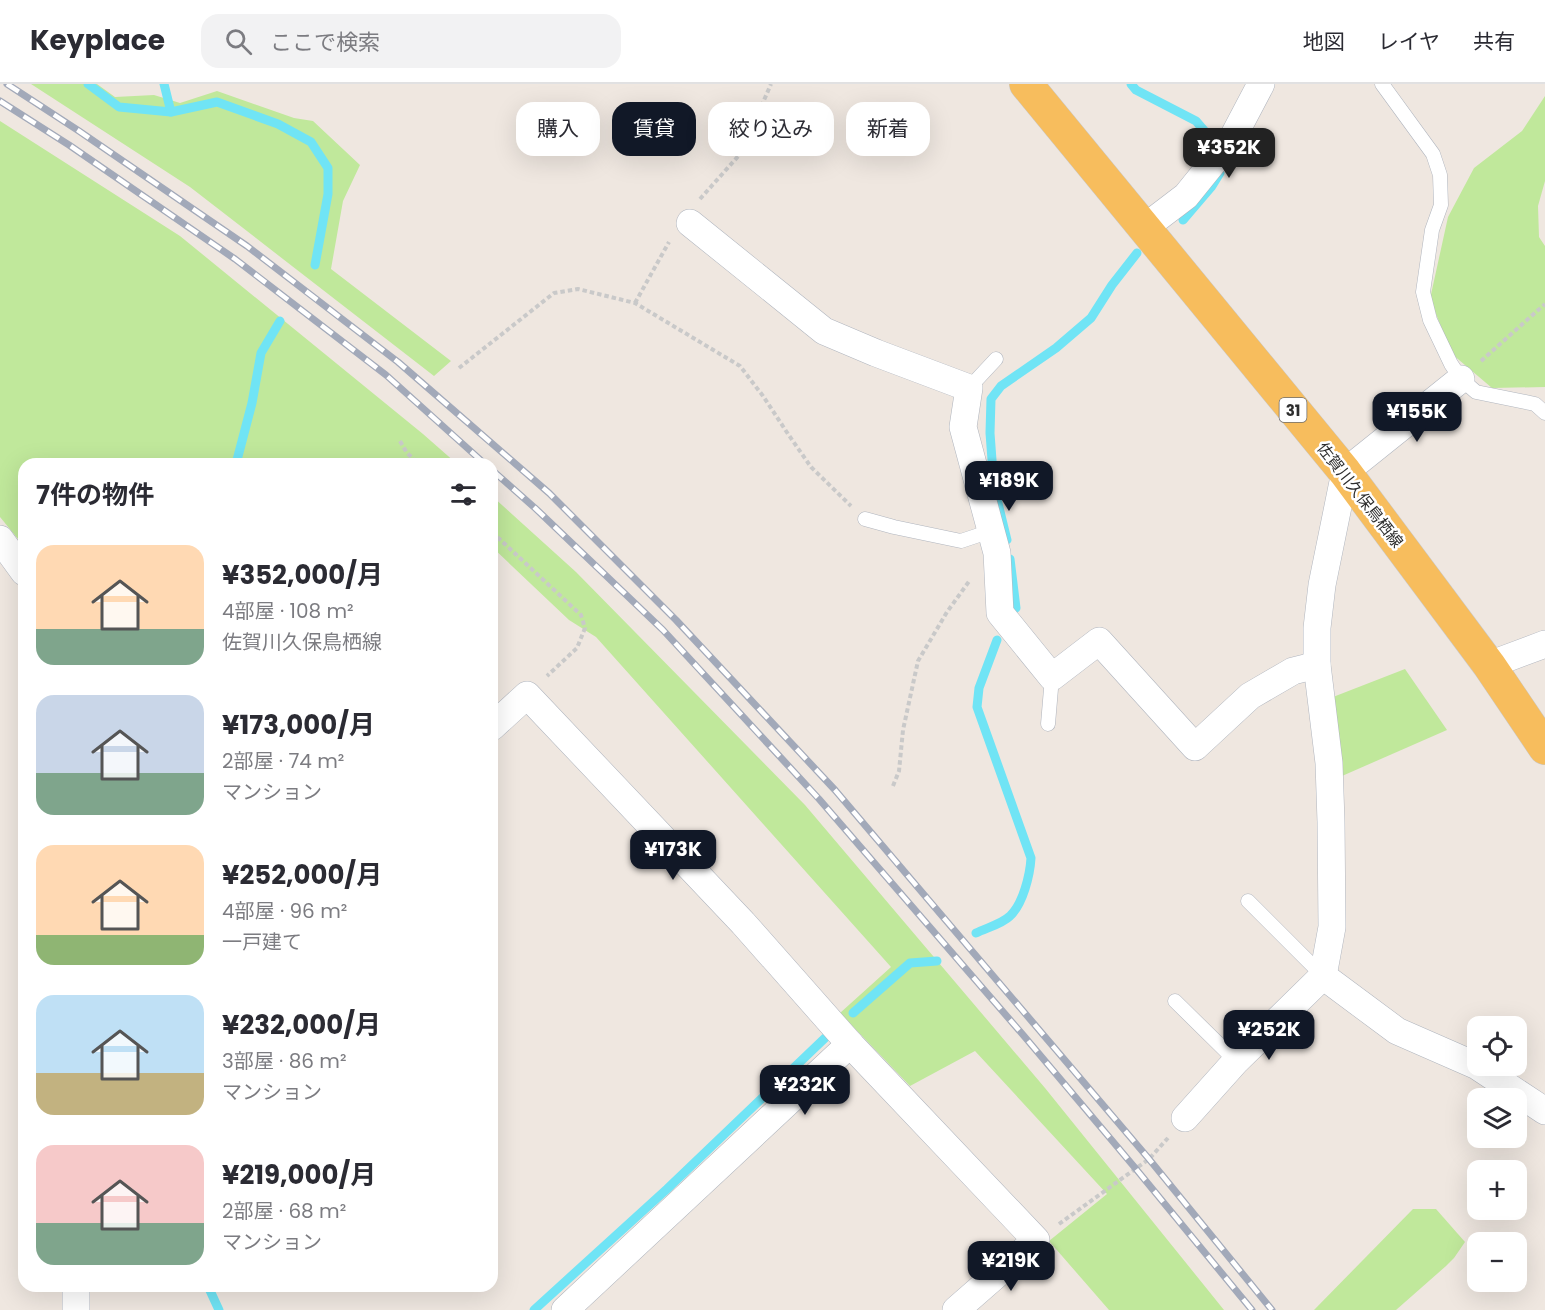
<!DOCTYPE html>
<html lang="ja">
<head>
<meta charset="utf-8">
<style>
	:root { --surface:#fff; --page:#f2f2f3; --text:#2b2b33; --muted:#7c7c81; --line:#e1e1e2; --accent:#111827 }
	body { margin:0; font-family:Poppins,"Noto Sans JP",sans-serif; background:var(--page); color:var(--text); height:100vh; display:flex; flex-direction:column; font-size:22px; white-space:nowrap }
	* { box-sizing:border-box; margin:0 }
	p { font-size:20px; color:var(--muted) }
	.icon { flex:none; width:33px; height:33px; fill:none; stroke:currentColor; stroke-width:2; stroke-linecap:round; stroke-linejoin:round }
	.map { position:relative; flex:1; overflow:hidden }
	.details { position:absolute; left:18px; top:374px; width:480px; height:834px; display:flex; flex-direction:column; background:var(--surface); border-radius:18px; box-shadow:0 6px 24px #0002 }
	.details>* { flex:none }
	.guide { position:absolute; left:516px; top:18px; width:570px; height:54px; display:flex; gap:12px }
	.buttons { position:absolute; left:1467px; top:932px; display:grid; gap:12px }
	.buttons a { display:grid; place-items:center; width:60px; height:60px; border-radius:12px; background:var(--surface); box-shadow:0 6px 24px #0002; font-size:30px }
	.price { position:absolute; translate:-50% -51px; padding:0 14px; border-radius:12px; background:var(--accent); color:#fff; font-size:20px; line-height:39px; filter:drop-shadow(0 2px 3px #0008) }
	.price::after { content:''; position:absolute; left:50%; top:36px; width:18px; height:14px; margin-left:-9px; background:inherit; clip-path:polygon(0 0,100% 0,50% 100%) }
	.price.on { background:#222; color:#fff }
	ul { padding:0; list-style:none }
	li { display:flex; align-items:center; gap:18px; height:150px; padding:0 18px }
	li span { display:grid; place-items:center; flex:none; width:168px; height:120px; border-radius:18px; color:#555 }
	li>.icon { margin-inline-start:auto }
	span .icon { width:72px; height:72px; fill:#fffc; stroke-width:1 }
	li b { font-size:26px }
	h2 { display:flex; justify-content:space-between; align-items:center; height:72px; padding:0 18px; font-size:26px }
	.tag { padding:0 21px; border-radius:18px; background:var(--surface); box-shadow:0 6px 24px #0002; font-size:21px; line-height:54px }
	.tag.on { background:var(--accent); color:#fff }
	header { display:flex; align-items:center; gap:36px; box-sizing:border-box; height:84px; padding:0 30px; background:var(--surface); border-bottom:2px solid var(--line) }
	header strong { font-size:28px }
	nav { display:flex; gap:33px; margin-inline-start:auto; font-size:21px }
	.search { width:420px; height:54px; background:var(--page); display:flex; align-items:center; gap:15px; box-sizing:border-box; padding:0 21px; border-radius:18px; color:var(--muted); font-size:22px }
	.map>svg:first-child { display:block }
	.green { fill:#c0e89b }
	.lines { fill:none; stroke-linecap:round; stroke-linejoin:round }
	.stream { stroke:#70e4f5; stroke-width:9 }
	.lane-casing { stroke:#b0b5be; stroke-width:15 }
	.street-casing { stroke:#b0b5be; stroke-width:28 }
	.primary-casing { stroke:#c9c9c9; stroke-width:34 }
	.path { stroke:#c9c9c9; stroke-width:4; stroke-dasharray:4.5 3; stroke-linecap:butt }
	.lane { stroke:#fff; stroke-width:14 }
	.street { stroke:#fff; stroke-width:27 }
	.primary { stroke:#f7bd5d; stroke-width:33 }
	.rail-casing { stroke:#a2a9b9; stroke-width:7 }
	.rail { stroke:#fff; stroke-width:4.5; stroke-dasharray:14; stroke-linecap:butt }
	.labels { text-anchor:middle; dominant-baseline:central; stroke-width:5; stroke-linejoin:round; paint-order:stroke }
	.shield { fill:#fff; stroke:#6d6d6d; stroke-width:1.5 }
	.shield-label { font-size:15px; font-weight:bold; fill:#2e2e2e }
	.street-label { font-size:16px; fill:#2e2e2e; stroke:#fff }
</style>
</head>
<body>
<header>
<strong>Keyplace</strong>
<div class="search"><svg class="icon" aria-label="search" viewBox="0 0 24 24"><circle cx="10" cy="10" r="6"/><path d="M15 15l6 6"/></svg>ここで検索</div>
<nav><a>地図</a><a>レイヤ</a><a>共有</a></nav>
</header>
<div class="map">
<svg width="1545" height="1226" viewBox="0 0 1545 1226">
	<rect width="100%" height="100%" fill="#efe7e0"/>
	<g class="green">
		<polygon points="31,0 97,0 115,13 154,11 180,19 217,7 294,34 313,37 360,81 343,117 331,185 451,277 434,292 190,103"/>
		<polygon points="1545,12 1545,97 1538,122 1539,153 1545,162 1545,303 1492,304 1452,270 1430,215 1448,133 1474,84 1522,47"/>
		<polygon points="0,37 180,152 423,350 456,379 24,380 23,461 0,433"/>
		<polygon points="492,412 576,488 805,721 1045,1004 1224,1226 1109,1226 1049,1157 1107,1110 975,967 910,1002 840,929 891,883 596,553 569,536 492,463"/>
		<polygon points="1405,585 1447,646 1342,692 1333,613"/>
		<polygon points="1413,1125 1436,1125 1465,1158 1454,1174 1446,1182 1396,1226 1314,1226"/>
	</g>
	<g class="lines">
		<g class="stream">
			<polyline points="88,0 119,23 171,28"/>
			<polyline points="164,0 171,28 217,18 278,40 311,58 328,84 328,110 315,181"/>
			<polyline points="1131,0 1136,6 1196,37 1214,58"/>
			<polyline points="1183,136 1212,102 1220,89"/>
			<polyline points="236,380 252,319 261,269 280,237"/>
			<polyline points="1007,456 994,403 990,349 991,315 1001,302 1056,264 1091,234 1112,201 1137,169"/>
			<polyline points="1010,475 1016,524"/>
			<path d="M976 849C986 844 1002 840 1010 832 1023 820 1030 791 1031 774L977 623 979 604 997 556"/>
			<polyline points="853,929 910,879 937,877"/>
			<polyline points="208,1202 219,1226"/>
			<polyline points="534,1226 667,1105 825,954"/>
		</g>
		<g class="lane-casing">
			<g id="lane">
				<polyline points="1382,0 1433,70 1440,91 1441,121 1432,146 1423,208 1430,236 1451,280 1461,295 1476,308 1535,320 1545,329"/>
				<polyline points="969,304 996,275"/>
				<polyline points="865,435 894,443 961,457 991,447"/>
				<polyline points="1048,640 1052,593"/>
				<polyline points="1248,817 1323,892"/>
				<polyline points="1175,917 1236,977"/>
			</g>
		</g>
		<g class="street-casing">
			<g id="street">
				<polyline points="690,139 824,247 876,269 969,304 963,343 997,469 1000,529 1052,593 1099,557 1195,663 1250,612 1293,587 1317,581"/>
				<polyline points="1144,144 1186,112 1232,55 1261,0"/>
				<polyline points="0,455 24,488"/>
				<polyline points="1489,581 1545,560"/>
				<polyline points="492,643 527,611 743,839 850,960"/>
				<polyline points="1323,892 1397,947 1477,982 1545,1027"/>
				<polyline points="1185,1034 1236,977 1323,892 1332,843 1331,738 1329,679 1317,581 1317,544 1322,501 1345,388 1461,295"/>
				<polyline points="76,1226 76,1202"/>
				<polyline points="565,1226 850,960 1036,1156 956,1226"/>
			</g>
		</g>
		<g class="primary-casing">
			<polyline id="primary" points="1026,0 1345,388 1489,581 1545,664"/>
		</g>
		<g class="path">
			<polyline points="700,115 741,69 771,0"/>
			<polyline points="635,219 669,158"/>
			<polyline points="1481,277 1545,220"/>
			<polyline points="459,284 554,209 578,205 635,219 740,282 763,312 788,350 811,383 851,422"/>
			<polyline points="400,357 407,369 419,380"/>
			<polyline points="492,448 581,531 585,544 577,564 547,592"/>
			<polyline points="893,702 899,687 903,646 918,577 947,528 970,496"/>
			<polyline points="1059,1140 1149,1075 1168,1054"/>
		</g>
		<use href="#lane" class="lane"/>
		<use href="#street" class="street"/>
		<use href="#primary" class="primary"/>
		<g class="rail-casing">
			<g id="rail">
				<polyline points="7,0 79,47 247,162 398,278 549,409 676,536 835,706 1149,1075 1272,1226"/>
				<polyline points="0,17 69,61 235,175 386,291 485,380"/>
				<polyline points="492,386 535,424 663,546 819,715 1024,952 1136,1085 1252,1226"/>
			</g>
		</g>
		<use href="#rail" class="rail"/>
	</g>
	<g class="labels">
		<rect class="shield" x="1279.5" y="314" width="27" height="24" rx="4.5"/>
		<g class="shield-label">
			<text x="1293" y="326">31</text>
		</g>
		<g class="street-label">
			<text transform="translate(1360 411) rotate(52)">佐賀川久保鳥栖線</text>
		</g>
	</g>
</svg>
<div class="buttons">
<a><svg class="icon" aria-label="locate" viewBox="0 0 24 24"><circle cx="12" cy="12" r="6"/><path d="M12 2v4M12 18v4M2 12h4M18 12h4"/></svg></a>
<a><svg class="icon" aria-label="layers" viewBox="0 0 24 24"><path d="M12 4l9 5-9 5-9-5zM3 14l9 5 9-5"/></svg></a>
<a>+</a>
<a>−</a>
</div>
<b class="price on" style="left:1229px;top:95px">¥352K</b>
<b class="price" style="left:1417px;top:359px">¥155K</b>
<b class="price" style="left:1009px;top:428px">¥189K</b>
<b class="price" style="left:673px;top:797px">¥173K</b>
<b class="price" style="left:1269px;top:977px">¥252K</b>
<b class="price" style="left:805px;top:1032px">¥232K</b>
<b class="price" style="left:1011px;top:1208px">¥219K</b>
<div class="guide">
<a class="tag">購入</a>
<a class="tag on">賃貸</a>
<a class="tag">絞り込み</a>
<a class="tag">新着</a>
</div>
<section class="details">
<h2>7件の物件<svg class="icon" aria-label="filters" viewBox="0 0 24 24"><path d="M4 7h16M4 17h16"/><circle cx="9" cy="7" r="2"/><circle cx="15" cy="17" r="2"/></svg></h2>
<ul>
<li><span style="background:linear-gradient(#ffd9b3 70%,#7fa58c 0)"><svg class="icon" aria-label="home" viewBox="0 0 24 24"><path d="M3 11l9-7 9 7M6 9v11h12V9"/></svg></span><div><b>¥352,000/月</b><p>4部屋 · 108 m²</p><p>佐賀川久保鳥栖線</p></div></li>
<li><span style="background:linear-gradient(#c9d6e8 65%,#7fa58c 0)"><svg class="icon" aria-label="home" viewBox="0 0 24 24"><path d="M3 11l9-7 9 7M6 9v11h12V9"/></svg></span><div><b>¥173,000/月</b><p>2部屋 · 74 m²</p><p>マンション</p></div></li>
<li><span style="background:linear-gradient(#ffd9b3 75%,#8fb573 0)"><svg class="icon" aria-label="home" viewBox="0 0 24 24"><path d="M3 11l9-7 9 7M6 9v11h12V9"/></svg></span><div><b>¥252,000/月</b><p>4部屋 · 96 m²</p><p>一戸建て</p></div></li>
<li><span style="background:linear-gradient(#bfe0f5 65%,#c2b280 0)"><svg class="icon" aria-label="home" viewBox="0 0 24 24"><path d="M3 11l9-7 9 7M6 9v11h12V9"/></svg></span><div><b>¥232,000/月</b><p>3部屋 · 86 m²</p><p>マンション</p></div></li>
<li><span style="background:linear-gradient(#f6c9c9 65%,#7fa58c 0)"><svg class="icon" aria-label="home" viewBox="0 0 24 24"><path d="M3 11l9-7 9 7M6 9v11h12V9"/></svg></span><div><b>¥219,000/月</b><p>2部屋 · 68 m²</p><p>マンション</p></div></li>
</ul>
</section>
</div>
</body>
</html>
